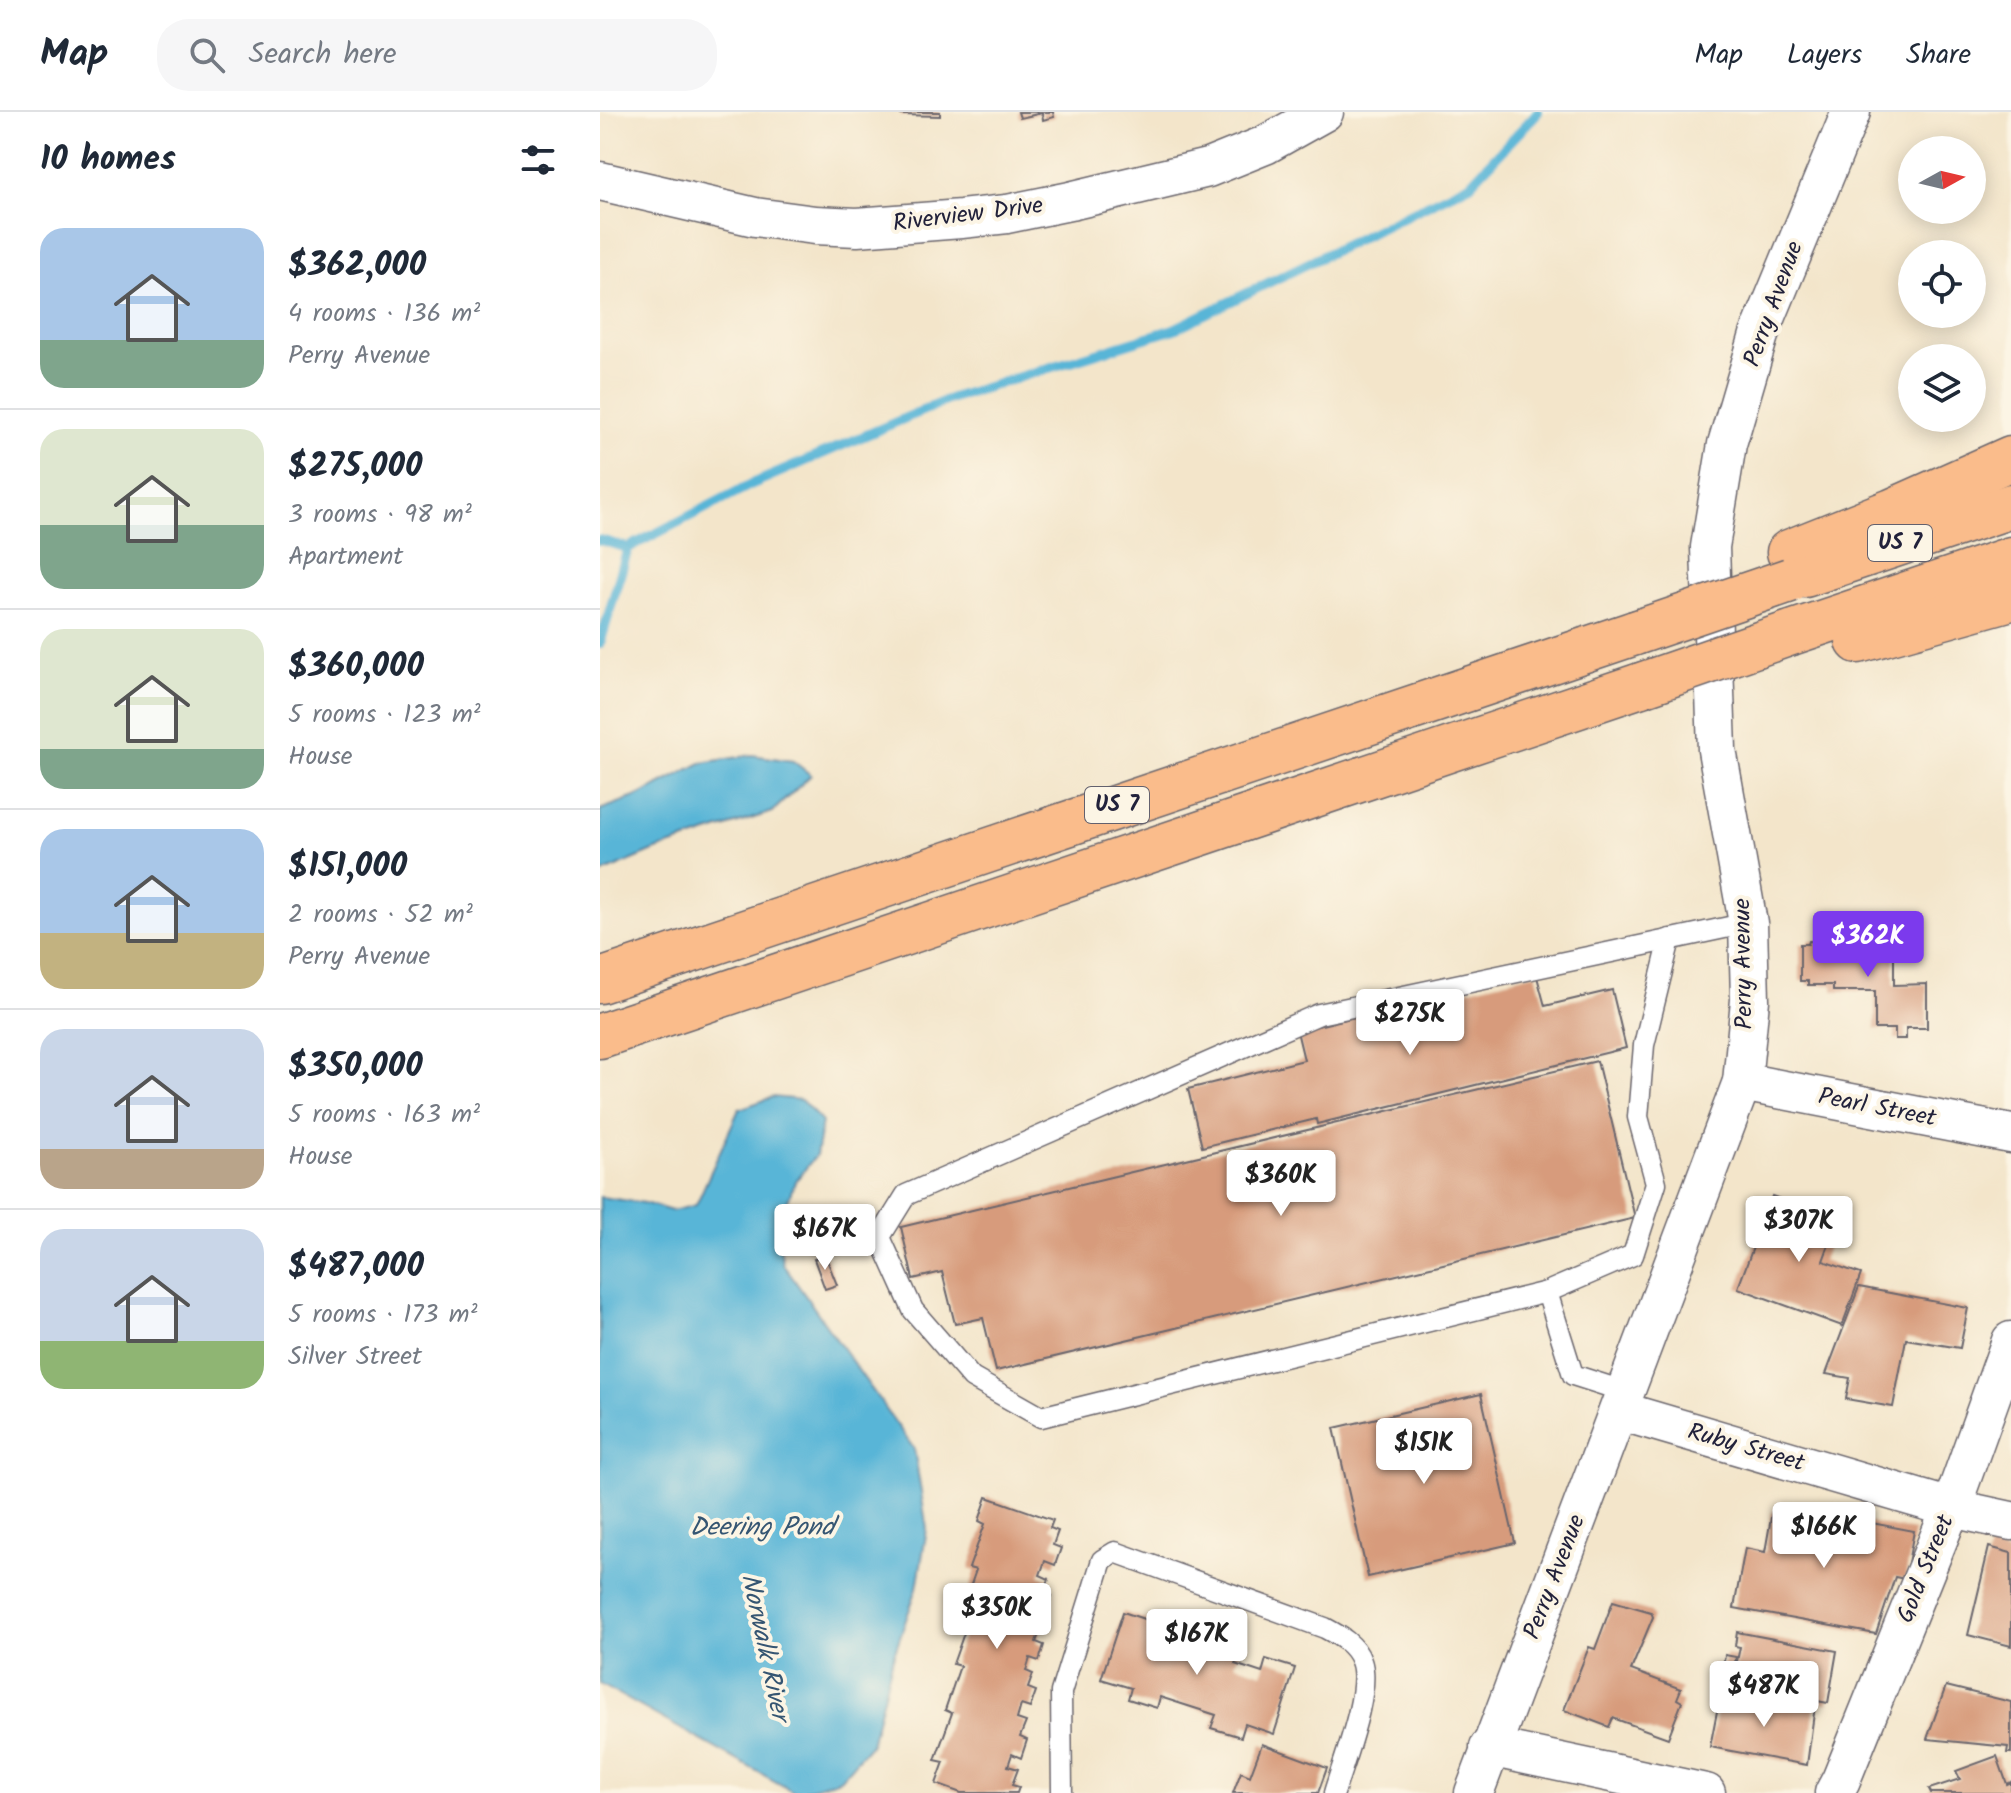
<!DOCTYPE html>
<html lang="en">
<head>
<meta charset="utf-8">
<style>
	:root { --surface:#fff; --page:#f6f6f7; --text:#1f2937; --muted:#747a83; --line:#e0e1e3; --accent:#7c3aed }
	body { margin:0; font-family:Kalam,sans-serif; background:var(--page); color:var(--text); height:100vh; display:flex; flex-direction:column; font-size:30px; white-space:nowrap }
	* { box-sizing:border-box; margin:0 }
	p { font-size:26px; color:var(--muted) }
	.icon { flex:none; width:44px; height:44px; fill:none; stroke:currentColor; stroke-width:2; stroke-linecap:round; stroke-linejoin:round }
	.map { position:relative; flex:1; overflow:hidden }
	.sheet { display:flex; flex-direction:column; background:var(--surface); width:600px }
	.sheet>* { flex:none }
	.needle { width:52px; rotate:82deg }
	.controls { position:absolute; left:1298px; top:24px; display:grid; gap:16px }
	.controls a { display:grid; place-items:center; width:88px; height:88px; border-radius:50%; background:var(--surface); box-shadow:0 4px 20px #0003; font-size:40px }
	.price { position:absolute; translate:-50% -68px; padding:0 18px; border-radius:8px; background:#fff; color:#222; font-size:26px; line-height:52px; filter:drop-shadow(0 2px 4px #0008) }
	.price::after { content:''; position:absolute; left:50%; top:48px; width:24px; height:18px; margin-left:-12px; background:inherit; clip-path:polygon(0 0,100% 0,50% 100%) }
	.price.selected { background:var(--accent); color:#fff }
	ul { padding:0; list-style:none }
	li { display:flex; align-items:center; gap:24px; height:200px; padding:0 40px }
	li+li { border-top:2px solid var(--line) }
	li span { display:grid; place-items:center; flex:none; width:224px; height:160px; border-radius:24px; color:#555 }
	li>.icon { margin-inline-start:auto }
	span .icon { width:96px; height:96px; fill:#fffc; stroke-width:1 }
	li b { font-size:34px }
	h2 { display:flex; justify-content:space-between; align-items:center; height:96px; padding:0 40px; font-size:34px }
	header { display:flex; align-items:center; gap:48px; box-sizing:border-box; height:112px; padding:0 40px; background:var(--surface); border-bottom:2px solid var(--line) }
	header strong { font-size:38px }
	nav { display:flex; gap:44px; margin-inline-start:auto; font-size:28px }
	.search { width:560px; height:72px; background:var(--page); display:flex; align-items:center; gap:20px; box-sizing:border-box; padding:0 28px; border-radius:32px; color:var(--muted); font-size:30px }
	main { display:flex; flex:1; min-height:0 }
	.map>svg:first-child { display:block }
	.water { fill:#59b5d7; stroke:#3e6c89; stroke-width:2 }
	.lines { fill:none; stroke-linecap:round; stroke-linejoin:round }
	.stream { stroke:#59b5d7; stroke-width:10 }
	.building { fill:#d79b7b }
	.service-casing { stroke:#6b666d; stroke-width:23 }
	.minor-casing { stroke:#6b666d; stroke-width:41 }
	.motorway-casing { stroke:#6b666d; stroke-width:47 }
	.service { stroke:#fff; stroke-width:20 }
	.minor { stroke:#fff; stroke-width:38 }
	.motorway { stroke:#fabc8b; stroke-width:44 }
	.motorway-bridge-casing { stroke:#6b666d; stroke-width:47; stroke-linecap:butt }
	.motorway-bridge { stroke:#fabc8b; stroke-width:44 }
	.labels { text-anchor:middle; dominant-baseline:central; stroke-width:8; stroke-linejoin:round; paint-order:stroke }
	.shield { fill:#fcf5e5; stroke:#63616e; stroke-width:2 }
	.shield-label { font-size:22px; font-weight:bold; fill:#22223b }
	.street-label { font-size:24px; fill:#22223b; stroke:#fcf5e5 }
	.water-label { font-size:26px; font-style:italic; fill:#355572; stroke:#fcf5e5 }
</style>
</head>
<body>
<header>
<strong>Map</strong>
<div class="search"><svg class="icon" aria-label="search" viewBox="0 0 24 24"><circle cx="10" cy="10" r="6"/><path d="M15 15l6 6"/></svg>Search here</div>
<nav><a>Map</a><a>Layers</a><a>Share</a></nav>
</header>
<main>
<section class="sheet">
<h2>10 homes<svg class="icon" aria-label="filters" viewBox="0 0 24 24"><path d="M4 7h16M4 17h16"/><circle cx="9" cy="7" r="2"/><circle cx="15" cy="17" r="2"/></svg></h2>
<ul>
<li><span style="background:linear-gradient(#a9c7e8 70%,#7fa58c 0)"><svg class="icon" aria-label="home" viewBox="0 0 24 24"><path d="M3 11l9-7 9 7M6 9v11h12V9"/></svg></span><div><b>$362,000</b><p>4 rooms · 136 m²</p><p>Perry Avenue</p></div></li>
<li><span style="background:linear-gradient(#dfe7d0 60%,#7fa58c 0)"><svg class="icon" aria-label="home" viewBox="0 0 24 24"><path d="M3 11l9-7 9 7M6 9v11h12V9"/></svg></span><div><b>$275,000</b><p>3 rooms · 98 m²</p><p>Apartment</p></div></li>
<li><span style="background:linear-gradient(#dfe7d0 75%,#7fa58c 0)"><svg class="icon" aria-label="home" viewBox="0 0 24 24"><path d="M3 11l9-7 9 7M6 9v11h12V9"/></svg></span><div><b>$360,000</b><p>5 rooms · 123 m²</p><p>House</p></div></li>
<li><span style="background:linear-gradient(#a9c7e8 65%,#c2b280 0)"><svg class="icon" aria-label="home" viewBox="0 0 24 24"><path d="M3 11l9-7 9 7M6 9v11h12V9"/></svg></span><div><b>$151,000</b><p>2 rooms · 52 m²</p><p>Perry Avenue</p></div></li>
<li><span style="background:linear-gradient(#c9d6e8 75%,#b9a48a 0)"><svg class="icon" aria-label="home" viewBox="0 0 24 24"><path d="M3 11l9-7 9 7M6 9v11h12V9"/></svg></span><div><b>$350,000</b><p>5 rooms · 163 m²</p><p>House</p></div></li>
<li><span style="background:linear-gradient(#c9d6e8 70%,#8fb573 0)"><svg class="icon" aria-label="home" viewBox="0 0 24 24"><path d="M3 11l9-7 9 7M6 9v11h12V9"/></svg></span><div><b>$487,000</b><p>5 rooms · 173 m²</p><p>Silver Street</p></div></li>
</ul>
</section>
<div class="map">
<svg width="1411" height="1681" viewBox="0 0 1411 1681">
	<rect width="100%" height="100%" fill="#fcf5e5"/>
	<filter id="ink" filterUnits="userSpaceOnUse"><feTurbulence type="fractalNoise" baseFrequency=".0125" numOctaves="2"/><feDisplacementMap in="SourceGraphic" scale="16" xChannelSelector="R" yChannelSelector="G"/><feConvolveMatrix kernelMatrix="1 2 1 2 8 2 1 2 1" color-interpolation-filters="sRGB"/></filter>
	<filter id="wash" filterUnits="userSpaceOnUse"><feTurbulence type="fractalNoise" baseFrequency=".006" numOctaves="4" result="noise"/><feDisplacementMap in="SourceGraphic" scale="32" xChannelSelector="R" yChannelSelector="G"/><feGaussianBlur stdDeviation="1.8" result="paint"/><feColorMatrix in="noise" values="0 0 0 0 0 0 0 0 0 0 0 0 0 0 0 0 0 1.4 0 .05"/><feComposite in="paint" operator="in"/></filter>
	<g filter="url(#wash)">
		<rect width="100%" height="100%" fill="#f3e5ca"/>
		<g class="water">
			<polygon points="152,643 193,649 211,663 172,700 56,738 0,762 0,698 40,683 101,651"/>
			<polygon points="173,985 201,988 222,1010 216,1043 195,1070 177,1116 183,1152 314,1337 327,1417 317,1476 294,1542 271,1632 240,1667 196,1681 0,1572 0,1085 44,1091 72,1099 96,1093 139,997"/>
		</g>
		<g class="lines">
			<g class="stream">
				<polyline points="0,428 28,436 150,373 352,286 574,217 870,72 938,0"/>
				<polyline points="0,532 28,436"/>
			</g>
		</g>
		<g id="blocks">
			<g class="building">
				<polygon points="301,0 340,0 340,4 301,3"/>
				<polygon points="418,0 453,0 454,5 443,8 442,1 420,6"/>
				<polygon points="1277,822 1303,822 1303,844 1294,844 1294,873 1327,872 1327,916 1306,916 1306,927 1295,927 1295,917 1275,917 1275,879 1233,879 1233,873 1208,873 1208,869 1200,869 1200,832 1208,832 1209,829 1277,831"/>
				<polygon points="936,861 945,894 1012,878 1026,936 717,1012 716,1007 602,1035 588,977 704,948 697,919"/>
				<polygon points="997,949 1035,1106 396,1259 383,1206 355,1212 342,1160 313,1167 301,1115"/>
				<polygon points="1172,1084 1238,1108 1223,1149 1261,1162 1242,1214 1138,1176"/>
				<polygon points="225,1143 237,1173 225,1177 214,1147"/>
				<polygon points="1259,1175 1368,1196 1360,1236 1306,1227 1293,1295 1246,1287 1250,1266 1226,1262"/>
				<polygon points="881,1282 915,1431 768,1465 734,1316"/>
				<polygon points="387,1385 453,1408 450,1416 458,1419 453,1433 461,1436 455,1453 445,1449 440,1463 449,1467 444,1482 452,1484 446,1500 437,1497 432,1511 442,1514 436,1530 444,1533 439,1549 430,1546 426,1559 433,1562 428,1576 436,1579 430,1596 421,1593 417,1607 426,1610 420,1625 427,1628 421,1646 412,1642 408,1654 418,1657 412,1673 419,1675 417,1681 361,1681 336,1672 344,1650 335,1648 352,1601 345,1598 360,1554 353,1552 369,1507 360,1504 376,1458 369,1456 385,1412 379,1409"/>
				<polygon points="1177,1393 1314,1419 1305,1467 1295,1465 1276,1522 1134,1496 1145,1436 1165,1440 1172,1400 1176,1401"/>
				<polygon points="1389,1435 1411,1441 1411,1534 1368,1523"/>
				<polygon points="1013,1489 1051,1500 1053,1505 1031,1558 1081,1577 1077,1587 1082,1590 1068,1626 1013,1606 1009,1615 964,1598 989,1535 995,1537"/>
				<polygon points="523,1500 553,1510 550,1520 579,1529 582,1519 640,1538 635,1552 662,1561 666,1547 695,1556 674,1622 645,1612 641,1625 611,1616 616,1603 560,1585 557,1596 528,1587 531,1576 501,1567"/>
				<polygon points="1137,1520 1237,1539 1228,1591 1132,1573 1140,1535 1135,1534"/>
				<polygon points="1125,1543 1136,1545 1131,1572 1120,1570"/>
				<polygon points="1346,1574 1411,1590 1411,1641 1407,1641 1408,1635 1327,1627"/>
				<polygon points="1120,1584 1180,1595 1181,1587 1215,1594 1207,1653 1110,1635"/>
				<polygon points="662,1632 727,1656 718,1681 633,1681 641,1660 650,1664"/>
				<polygon points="1397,1644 1407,1672 1411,1670 1411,1681 1331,1681 1329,1677 1360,1667 1356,1659"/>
			</g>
		</g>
	</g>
	<g filter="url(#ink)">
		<use href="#blocks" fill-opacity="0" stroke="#6b666d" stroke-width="2"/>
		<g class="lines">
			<g class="service-casing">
				<g id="service">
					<polyline points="947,1180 1033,1143 1056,1071 1038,1005 1044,933 1070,827"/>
					<polyline points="1026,1280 973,1263 947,1180 441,1305 372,1266 313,1198 280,1125 306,1083 719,902 1148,811"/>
					<path d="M462 1681 461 1580 502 1448 515 1440 725 1516C740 1524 755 1532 761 1549 772 1578 743 1650 734 1681"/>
				</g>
			</g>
			<g class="minor-casing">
				<g id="minor">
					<polyline points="0,69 155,105 215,113 257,115 361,107 407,102 470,89 608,56 665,33 724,0"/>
					<polyline points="1142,970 1411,1022"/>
					<polyline points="1020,1299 1351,1396 1411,1409"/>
					<polyline points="889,1635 1106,1681"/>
					<polyline points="874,1681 1142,970 1150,888 1148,811 1117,638 1110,435 1127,332 1159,223 1251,0"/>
					<polyline points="1234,1681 1241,1668 1351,1396 1411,1229"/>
				</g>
			</g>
			<g class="motorway-casing">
				<g id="motorway">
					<polyline points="1189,440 1292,399 1411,346"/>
					<polyline points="1205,463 1411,394"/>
					<polyline points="1191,521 1411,447"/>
					<polyline points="1258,529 1411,486"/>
					<polyline points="0,869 1035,521"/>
					<polyline points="0,924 1041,573"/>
				</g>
			</g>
			<use href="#service" class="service"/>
			<use href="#minor" class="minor"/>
			<use href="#motorway" class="motorway"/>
			<g class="motorway-bridge-casing">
				<g id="motorway-bridge">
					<polyline points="1035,521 1190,468"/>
					<polyline points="1041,573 1191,521"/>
				</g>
			</g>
			<use href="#motorway-bridge" class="motorway-bridge"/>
		</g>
	</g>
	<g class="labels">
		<g class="shield">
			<rect x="1268" y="413" width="64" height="36" rx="6"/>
			<rect x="485" y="675" width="64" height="36" rx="6"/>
		</g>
		<g class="shield-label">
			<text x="1300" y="431">US 7</text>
			<text x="517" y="693">US 7</text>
		</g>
		<g class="street-label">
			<text transform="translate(368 103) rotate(-7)">Riverview Drive</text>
			<text transform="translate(1174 192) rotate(-70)">Perry Avenue</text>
			<text transform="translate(1144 852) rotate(-91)">Perry Avenue</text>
			<text transform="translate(1277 996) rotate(11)">Pearl Street</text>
			<text transform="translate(1146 1336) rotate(16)">Ruby Street</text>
			<text transform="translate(1326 1457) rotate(-68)">Gold Street</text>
			<text transform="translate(955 1465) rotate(-69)">Perry Avenue</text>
		</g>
		<g class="water-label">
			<text x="162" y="1416">Deering Pond</text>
			<text transform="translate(164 1535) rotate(78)">Norwalk River</text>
		</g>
	</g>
</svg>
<div class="controls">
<a><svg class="needle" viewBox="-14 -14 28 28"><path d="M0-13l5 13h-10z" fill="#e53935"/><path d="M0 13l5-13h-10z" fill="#747a83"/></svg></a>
<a><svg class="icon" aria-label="locate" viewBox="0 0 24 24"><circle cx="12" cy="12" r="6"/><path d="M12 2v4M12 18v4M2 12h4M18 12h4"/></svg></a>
<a><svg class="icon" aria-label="layers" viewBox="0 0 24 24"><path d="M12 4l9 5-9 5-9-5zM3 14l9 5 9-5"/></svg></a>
</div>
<b class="price selected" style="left:1268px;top:867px">$362K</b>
<b class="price" style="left:810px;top:945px">$275K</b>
<b class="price" style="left:681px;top:1106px">$360K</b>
<b class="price" style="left:1199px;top:1152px">$307K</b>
<b class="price" style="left:225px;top:1160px">$167K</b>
<b class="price" style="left:824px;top:1374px">$151K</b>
<b class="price" style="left:1224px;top:1458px">$166K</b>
<b class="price" style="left:397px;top:1539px">$350K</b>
<b class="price" style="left:597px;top:1565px">$167K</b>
<b class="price" style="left:1164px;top:1617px">$487K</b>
</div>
</main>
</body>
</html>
